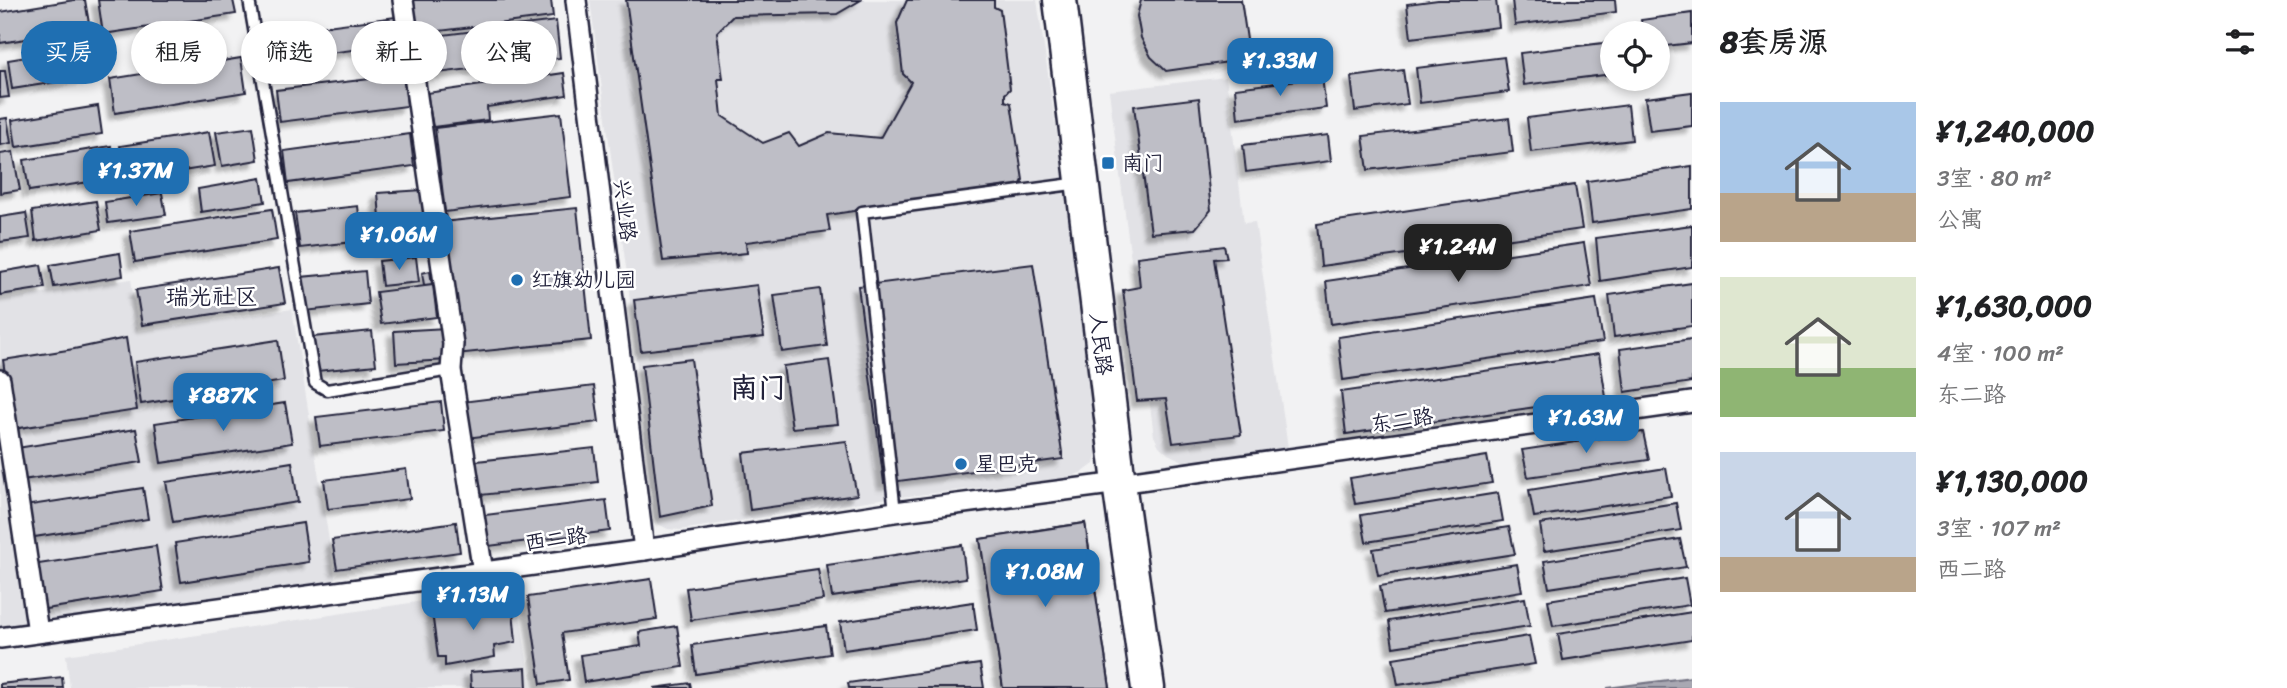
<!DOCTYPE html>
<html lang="zh">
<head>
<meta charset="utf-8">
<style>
	:root { --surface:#fff; --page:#f2f2f2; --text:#202124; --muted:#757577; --accent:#1f6fb2 }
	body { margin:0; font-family:Sriracha,"LXGW WenKai TC",sans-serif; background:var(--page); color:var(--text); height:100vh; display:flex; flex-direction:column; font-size:26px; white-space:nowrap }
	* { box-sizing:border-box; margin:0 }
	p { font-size:23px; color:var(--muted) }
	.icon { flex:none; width:38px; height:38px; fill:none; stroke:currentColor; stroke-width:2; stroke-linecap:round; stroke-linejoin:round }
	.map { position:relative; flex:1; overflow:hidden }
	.sheet { display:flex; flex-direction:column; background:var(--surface); width:595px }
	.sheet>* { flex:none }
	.banner { position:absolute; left:21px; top:21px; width:665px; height:63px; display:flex; gap:14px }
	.buttons { position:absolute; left:1600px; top:21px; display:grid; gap:14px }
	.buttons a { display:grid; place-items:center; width:70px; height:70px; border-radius:50%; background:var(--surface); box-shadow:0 4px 10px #0003; font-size:35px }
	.price { position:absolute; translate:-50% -60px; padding:0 16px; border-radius:14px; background:var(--accent); color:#fff; font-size:23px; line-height:46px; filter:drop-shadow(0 2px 4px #0008) }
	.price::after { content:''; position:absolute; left:50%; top:42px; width:21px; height:16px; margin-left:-10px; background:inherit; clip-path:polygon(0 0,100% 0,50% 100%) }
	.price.current { background:#222; color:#fff }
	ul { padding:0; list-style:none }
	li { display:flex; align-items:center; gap:21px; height:175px; padding:0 28px }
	li span { display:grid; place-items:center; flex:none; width:196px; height:140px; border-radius:0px; color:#555 }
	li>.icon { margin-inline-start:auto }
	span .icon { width:84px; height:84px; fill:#fffc; stroke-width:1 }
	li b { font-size:30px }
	h2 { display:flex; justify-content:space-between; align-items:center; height:84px; padding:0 28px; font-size:30px }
	.tag { padding:0 24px; border-radius:32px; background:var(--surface); box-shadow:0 4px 10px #0003; font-size:24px; line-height:63px }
	.tag.current { background:var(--accent); color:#fff }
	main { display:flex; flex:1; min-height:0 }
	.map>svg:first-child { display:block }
	.built { fill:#e2e2e6 }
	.water { fill:#a8a8b2; stroke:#727282; stroke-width:2 }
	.building { fill:#bebec6; stroke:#22223b; stroke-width:2; filter:url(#shadow) }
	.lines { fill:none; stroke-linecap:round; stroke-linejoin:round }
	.service-casing { stroke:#22223b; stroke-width:15 }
	.minor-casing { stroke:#22223b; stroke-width:24 }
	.primary-casing { stroke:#22223b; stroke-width:37 }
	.service { stroke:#fff; stroke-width:10 }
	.minor { stroke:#fff; stroke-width:19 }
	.primary { stroke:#fff; stroke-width:32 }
	.poi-dot { fill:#1f6fb2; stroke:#fff; stroke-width:2.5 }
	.labels { text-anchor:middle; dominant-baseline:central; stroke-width:5; stroke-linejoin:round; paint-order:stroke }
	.poi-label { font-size:21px; fill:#22223b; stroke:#fff; text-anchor:start }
	.street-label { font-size:21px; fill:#22223b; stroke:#fff }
	.neighbourhood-label { font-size:23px; fill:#22223b; stroke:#fff }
	.district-label { font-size:28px; font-weight:bold; fill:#22223b; stroke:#fff }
</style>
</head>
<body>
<main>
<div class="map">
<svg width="1692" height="688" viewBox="0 0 1692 688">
	<defs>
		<filter id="shadow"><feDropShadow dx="-6" dy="6" stdDeviation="2" flood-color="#0004"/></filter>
	</defs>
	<rect width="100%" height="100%" fill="#f2f2f3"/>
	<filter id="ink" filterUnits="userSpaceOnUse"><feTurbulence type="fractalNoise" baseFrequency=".0143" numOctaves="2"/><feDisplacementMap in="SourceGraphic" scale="14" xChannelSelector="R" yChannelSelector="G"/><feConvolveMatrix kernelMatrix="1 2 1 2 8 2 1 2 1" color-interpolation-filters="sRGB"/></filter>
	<g filter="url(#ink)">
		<g class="built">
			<polygon points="590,0 1037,0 1065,188 1097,437 1098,449 1094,464 1083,472 1067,478 873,500 680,530 668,529 658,524 654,517 627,275"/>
			<polygon points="1226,77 1244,223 1255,222 1288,448 1187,463 1168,454 1159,446 1154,436 1109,91"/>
			<polygon points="131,279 138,331 292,309 336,584 0,630 0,300"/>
			<polygon points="516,587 531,688 70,688 66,655"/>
		</g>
		<polygon class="water" points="1692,677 1692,688 1607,688"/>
		<g class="building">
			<polygon points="74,0 85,0 90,29 0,43 0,12"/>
			<polygon points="98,0 233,0 236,14 103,34"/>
			<polygon points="411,0 551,0 553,17 415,34"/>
			<polygon points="626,0 861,0 837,14 733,16 717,32 723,79 718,79 722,116 763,143 789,133 799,146 829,133 880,138 911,82 903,74 897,23 907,0 994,0 994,7 1000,10 1010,89 1005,94 1005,101 1011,103 1023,180 1020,186 827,215 830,231 746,242 747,253 663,261"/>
			<polygon points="1141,0 1241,0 1250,59 1166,71 1151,57 1141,38 1137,16"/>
			<polygon points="1438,0 1496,0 1499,27 1411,38 1407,4"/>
			<polygon points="1512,0 1615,0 1616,12 1515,25"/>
			<polygon points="1692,13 1692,43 1657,47 1657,33 1642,33 1641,20"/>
			<polygon points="395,17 399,44 268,61 265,34"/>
			<polygon points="556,21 560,58 422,75 418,38"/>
			<polygon points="1612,42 1612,74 1524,85 1520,53"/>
			<polygon points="91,46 96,76 12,89 8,60"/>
			<polygon points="1504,57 1509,92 1420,103 1416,68"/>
			<polygon points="241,58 246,92 115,113 110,79"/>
			<polygon points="1403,70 1408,104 1355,111 1351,77"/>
			<polygon points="0,71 5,71 9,97 0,98"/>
			<polygon points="564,73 567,95 487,107 488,120 433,127 427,93"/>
			<polygon points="404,75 407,106 280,122 276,90"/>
			<polygon points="1322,77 1326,108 1238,119 1235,88"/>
			<polygon points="1692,92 1692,126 1650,131 1645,98"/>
			<polygon points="1199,98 1211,210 1195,229 1151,233 1134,106"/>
			<polygon points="1628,105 1632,140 1531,152 1527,118"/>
			<polygon points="98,106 102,134 16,147 12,120"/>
			<polygon points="561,113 571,197 445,212 435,128"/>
			<polygon points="7,118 11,143 0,145 0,119"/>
			<polygon points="1509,118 1513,152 1368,170 1363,136"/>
			<polygon points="253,127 258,160 222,166 216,132"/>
			<polygon points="209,132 215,166 125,180 120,146"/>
			<polygon points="410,134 414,166 288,183 284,151"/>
			<polygon points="1328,135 1331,161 1246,172 1243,145"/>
			<polygon points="111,146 116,178 29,191 24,160"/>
			<polygon points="13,152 20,190 0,193 0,154"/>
			<polygon points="1692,166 1692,209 1592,223 1587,181"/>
			<polygon points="261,178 265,202 201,212 198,189"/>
			<polygon points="1575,185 1582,229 1321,266 1317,224"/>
			<polygon points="423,190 425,215 380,218 378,193"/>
			<polygon points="162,193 166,215 108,223 105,202"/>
			<polygon points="96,201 101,230 36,241 32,211"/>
			<polygon points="358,206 362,241 300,248 295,213"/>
			<polygon points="577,208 591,340 456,354 442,222"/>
			<polygon points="272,209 277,240 135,262 130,231"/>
			<polygon points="26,213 30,238 0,242 0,217"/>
			<polygon points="421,218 423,246 379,250 377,222"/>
			<polygon points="1692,225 1692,267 1600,281 1596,238"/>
			<polygon points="1584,243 1591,286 1331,324 1326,281"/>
			<polygon points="1224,246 1227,258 1214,259 1241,435 1173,443 1166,399 1137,401 1123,290 1140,287 1137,257"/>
			<polygon points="120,253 123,276 54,287 50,265"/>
			<polygon points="416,257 419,282 382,286 379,261"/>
			<polygon points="1033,264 1063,459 884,483 858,286"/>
			<polygon points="41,265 45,288 0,295 0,272"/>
			<polygon points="279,268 285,303 142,325 136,290"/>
			<polygon points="365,271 368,304 305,311 301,277"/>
			<polygon points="430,271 432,284 424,285 422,273"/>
			<polygon points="1692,283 1692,326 1614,337 1609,295"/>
			<polygon points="433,285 437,317 381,324 376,292"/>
			<polygon points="757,285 764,337 641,351 634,300"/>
			<polygon points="820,289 827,346 782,352 774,295"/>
			<polygon points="1596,299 1603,342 1343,380 1338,337"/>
			<polygon points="446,328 448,360 396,363 394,331"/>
			<polygon points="372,331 376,365 317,371 313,337"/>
			<polygon points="126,338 137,410 13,429 3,360 74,349"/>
			<polygon points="1692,339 1692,382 1625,392 1620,349"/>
			<polygon points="278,340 284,381 141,404 135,362"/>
			<polygon points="1599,354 1606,397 1346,434 1341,392"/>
			<polygon points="691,359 712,506 660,517 642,365"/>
			<polygon points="829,360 838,424 792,428 783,366"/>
			<polygon points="594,386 599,422 466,438 461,402"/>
			<polygon points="441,402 444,431 320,446 316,417"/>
			<polygon points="285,403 292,443 161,463 155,423"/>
			<polygon points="136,429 142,462 22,480 17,448"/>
			<polygon points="1643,432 1649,460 1528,477 1522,450"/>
			<polygon points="846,441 857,495 750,510 743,453"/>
			<polygon points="594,448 598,482 472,496 468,462"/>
			<polygon points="1487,456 1492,483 1355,504 1350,478"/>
			<polygon points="292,462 298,502 173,522 166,482"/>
			<polygon points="1666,468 1671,496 1534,517 1529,490"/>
			<polygon points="406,469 410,499 328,509 324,480"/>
			<polygon points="143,488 148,519 28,538 24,506"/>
			<polygon points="1498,493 1503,521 1366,542 1361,515"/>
			<polygon points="606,500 610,531 481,547 477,516"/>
			<polygon points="1676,503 1681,530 1544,551 1540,524"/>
			<polygon points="456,522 460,552 337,569 332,540"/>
			<polygon points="303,523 309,562 181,582 175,543"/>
			<polygon points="1085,523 1110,688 1003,688 980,539"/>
			<polygon points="1085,523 1110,688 1003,688 980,539"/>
			<polygon points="1509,527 1515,554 1378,575 1373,549"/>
			<polygon points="1680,539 1686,567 1549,588 1544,561"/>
			<polygon points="962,545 966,578 832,597 827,565"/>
			<polygon points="156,546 163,591 39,610 32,565"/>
			<polygon points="1517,564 1522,591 1385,613 1380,586"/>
			<polygon points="818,569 823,600 691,620 686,588"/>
			<polygon points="1685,578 1690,605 1553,626 1548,600"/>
			<polygon points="651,579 657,619 562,633 569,680 541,684 528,597"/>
			<polygon points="1525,598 1530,626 1393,647 1389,621"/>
			<polygon points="512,600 516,642 494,646 495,657 445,666 445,657 438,657 432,612"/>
			<polygon points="973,602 977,630 844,650 840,622"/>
			<polygon points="1692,612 1692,640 1563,660 1558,634"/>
			<polygon points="677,626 683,667 584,682 580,655 641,646 639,632"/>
			<polygon points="826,626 830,654 696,674 692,645"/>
			<polygon points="1529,636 1535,664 1398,685 1393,658"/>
			<polygon points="980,664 984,688 849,688 848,683"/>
			<polygon points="526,668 527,688 471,688 470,672"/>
			<polygon points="62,677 63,688 0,688 0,684"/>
			<polygon points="690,683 691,688 654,688"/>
		</g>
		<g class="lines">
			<g class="service-casing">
				<g id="service">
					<polyline points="249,0 315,383 327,390 451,370"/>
					<polyline points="895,512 862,212 1080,183"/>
				</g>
			</g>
			<g class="minor-casing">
				<g id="minor">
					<polyline points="403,0 453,344 451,370 483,572"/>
					<polyline points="576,0 644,550"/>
					<polyline points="0,380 38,632"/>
					<polyline points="0,638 644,550 895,512 1119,483 1692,402"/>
				</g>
			</g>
			<g class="primary-casing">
				<polyline id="primary" points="1060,0 1119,483 1148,688"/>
			</g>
			<use href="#service" class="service"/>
			<use href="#minor" class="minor"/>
			<use href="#primary" class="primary"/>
		</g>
	</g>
	<g class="poi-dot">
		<rect x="1101" y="156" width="14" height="14" rx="3.5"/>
		<circle cx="517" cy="280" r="7"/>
		<circle cx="961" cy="464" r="7"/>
	</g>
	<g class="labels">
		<g class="poi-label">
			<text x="1122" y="163">南门</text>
			<text x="531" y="280">红旗幼儿园</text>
			<text x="975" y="464">星巴克</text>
		</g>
		<g class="street-label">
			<text transform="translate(625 210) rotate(83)">兴业路</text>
			<text transform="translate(1101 344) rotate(83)">人民路</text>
			<text transform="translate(1402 420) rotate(-8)">东二路</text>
			<text transform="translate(556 539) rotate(-8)">西二路</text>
		</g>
		<g class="neighbourhood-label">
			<text x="212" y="296">瑞光社区</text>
		</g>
		<g class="district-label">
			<text x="758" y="387">南门</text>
		</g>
	</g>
</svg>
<div class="buttons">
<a><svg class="icon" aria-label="locate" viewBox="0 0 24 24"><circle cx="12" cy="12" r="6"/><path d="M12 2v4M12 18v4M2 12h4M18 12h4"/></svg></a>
</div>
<b class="price" style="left:1280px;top:98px">¥1.33M</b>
<b class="price" style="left:136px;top:208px">¥1.37M</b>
<b class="price" style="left:399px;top:272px">¥1.06M</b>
<b class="price current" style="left:1458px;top:284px">¥1.24M</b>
<b class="price" style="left:223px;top:433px">¥887K</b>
<b class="price" style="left:1586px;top:455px">¥1.63M</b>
<b class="price" style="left:1045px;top:609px">¥1.08M</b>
<b class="price" style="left:473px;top:632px">¥1.13M</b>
<div class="banner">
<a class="tag current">买房</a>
<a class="tag">租房</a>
<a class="tag">筛选</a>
<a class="tag">新上</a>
<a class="tag">公寓</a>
</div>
</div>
<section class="sheet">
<h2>8套房源<svg class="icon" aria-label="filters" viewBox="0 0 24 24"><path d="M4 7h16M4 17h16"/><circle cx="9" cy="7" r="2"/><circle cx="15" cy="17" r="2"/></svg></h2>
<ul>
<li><span style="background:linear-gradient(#a9c7e8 65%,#b9a48a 0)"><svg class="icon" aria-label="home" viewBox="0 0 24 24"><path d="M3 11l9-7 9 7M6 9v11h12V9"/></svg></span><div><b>¥1,240,000</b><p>3室 · 80 m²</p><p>公寓</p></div></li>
<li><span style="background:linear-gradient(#dfe7d0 65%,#8fb573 0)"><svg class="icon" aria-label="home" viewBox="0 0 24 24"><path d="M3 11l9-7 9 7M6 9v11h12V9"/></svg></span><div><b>¥1,630,000</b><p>4室 · 100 m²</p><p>东二路</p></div></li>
<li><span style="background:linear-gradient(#c9d6e8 75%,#b9a48a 0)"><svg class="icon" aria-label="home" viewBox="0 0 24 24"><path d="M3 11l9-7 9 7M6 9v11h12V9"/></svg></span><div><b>¥1,130,000</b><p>3室 · 107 m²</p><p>西二路</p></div></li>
</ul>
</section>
</main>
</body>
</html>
